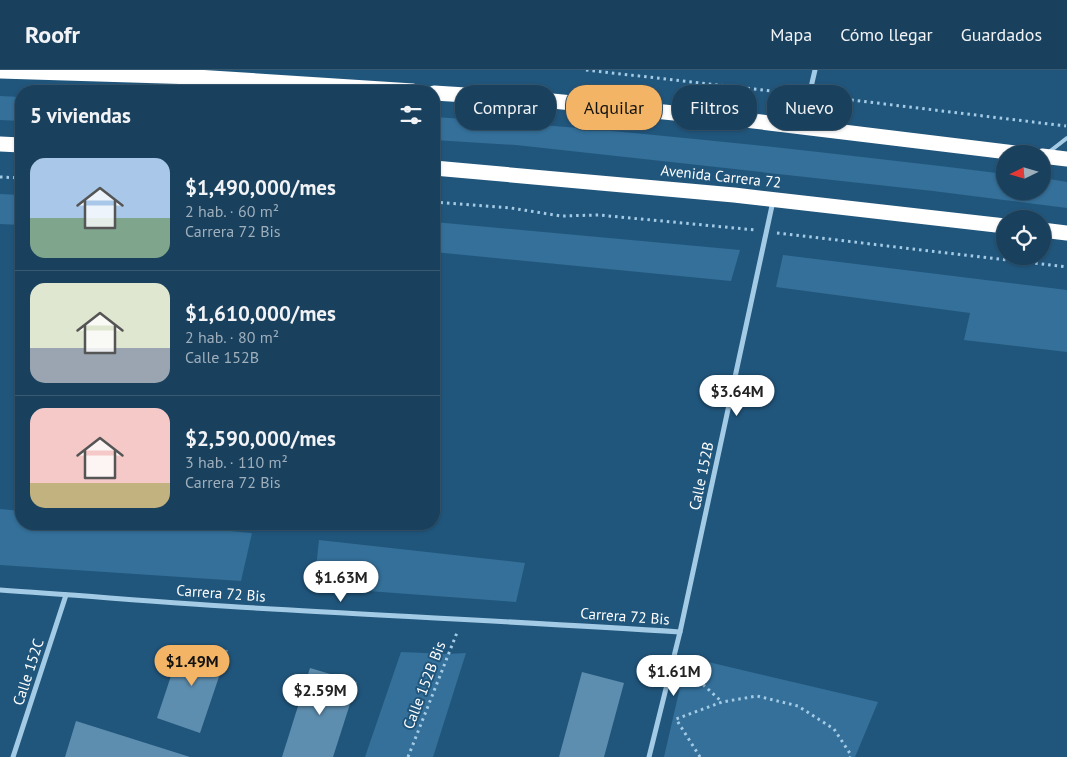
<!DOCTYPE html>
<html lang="es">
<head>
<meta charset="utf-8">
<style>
	:root { --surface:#19405d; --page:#224763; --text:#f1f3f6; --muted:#9fafbc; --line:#375972; --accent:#f3b565 }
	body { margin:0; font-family:"PT Sans",sans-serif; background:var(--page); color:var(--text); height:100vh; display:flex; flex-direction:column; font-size:19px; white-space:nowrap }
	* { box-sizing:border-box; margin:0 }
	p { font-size:16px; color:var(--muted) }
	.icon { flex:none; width:28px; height:28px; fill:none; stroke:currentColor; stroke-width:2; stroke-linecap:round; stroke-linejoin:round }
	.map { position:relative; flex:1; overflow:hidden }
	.details { position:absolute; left:15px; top:15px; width:425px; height:445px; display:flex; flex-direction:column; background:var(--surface); border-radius:20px; box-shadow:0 1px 4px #0004,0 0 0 1px var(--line) }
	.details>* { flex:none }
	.banner { position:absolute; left:455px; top:15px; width:475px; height:45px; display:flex; gap:10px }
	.needle { width:32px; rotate:265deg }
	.fabs { position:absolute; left:996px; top:75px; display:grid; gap:10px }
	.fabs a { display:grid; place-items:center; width:55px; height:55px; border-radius:50%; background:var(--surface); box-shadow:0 1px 4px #0004,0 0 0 1px var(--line); font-size:25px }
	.price { position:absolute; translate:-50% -42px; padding:0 11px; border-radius:18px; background:#fff; color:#222; font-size:16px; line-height:32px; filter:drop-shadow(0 1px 2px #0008) }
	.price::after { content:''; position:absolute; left:50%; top:30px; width:15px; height:11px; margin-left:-8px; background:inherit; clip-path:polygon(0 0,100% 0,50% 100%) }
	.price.active { background:var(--accent); color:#111 }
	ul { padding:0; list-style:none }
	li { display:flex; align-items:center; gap:15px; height:125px; padding:0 15px }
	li+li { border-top:1px solid var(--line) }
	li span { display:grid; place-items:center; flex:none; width:140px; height:100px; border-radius:15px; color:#555 }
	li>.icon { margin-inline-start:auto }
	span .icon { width:60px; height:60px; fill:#fffc; stroke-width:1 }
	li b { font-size:21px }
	h2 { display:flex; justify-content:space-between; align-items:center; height:60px; padding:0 15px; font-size:21px }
	.pill { padding:0 18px; border-radius:20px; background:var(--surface); box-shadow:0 1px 4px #0004,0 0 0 1px var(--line); font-size:18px; line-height:45px }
	.pill.active { background:var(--accent); color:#111 }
	header { display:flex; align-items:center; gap:30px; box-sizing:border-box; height:70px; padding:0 25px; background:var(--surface); border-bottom:1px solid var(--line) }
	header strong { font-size:24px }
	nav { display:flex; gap:28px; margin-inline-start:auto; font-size:18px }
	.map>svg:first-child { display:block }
	.green { fill:#34709a }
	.building { fill:#5e8eaf }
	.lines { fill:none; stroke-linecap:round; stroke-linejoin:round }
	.path { stroke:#a4cbe6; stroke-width:3; stroke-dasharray:2.5 4; stroke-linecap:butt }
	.lane { stroke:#a4cbe6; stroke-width:4 }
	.street { stroke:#a4cbe6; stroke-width:5 }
	.highway { stroke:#fff; stroke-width:15 }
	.labels { text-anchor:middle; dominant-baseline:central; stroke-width:4; stroke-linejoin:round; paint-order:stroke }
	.street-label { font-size:15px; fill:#fff; stroke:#21567c }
</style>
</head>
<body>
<header>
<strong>Roofr</strong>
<nav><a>Mapa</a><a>Cómo llegar</a><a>Guardados</a></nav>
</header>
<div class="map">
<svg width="1067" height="687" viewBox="0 0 1067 687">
	<rect width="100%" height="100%" fill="#21567c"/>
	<g class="green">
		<polygon points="0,26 21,27 21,51 0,50"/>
		<path d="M434 47C625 59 815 81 1005 104V121H1042L1043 108 1067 112V138L933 121 516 75 434 70Z"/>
		<polygon points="0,124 21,125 21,155 0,154"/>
		<polygon points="434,152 740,180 731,211 434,182"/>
		<polygon points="783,185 1067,220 1067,282 964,270 970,243 776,217"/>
		<polygon points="0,439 21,441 21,454 154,454 252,463 241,511 0,495"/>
		<polygon points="319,470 525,493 516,532 314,517"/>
		<polygon points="401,582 448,584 466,583 433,687 365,687"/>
		<polygon points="687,587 878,632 855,687 664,687"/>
	</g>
	<g class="building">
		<polygon points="181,576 228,580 200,663 157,648"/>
		<polygon points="310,598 357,612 333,687 282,687"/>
		<polygon points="582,602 624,613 604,687 559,687"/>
		<polygon points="76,651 190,687 65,687"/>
	</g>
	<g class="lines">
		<g class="path">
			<polyline points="586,0 798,24"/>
			<polyline points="819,26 1066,56"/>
			<polyline points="0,107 21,108"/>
			<polyline points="434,132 511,138 561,146 599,145 756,160"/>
			<polyline points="777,163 1067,197"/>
			<polyline points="684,597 722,632"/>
			<polyline points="408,687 458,560"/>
			<polyline points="700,687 676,649 722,632 757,626 798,636 834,659 851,685 850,687"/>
		</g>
		<polyline class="lane" points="1049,82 1067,68"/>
		<g class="street">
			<polyline points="802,56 815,0"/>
			<path d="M0 520C91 526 181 534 272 539 408 547 544 553 680 562"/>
			<polyline points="13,687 66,525"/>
			<polyline points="649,687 680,562 773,131"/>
		</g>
		<g class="highway">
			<polyline points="0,1 196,7 413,21"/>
			<polyline points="434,23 532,29 745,50 1024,84"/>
			<polyline points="0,74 21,75"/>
			<polyline points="1042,86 1067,89"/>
			<polyline points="434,98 734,125 1005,156"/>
			<polyline points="1042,160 1067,163"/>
		</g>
	</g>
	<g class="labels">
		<g class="street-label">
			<text transform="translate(721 106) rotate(6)">Avenida Carrera 72</text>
			<text transform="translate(701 406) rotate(-78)">Calle 152B</text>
			<text transform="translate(221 523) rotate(4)">Carrera 72 Bis</text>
			<text transform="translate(625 546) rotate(4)">Carrera 72 Bis</text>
			<text transform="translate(28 602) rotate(-72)">Calle 152C</text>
			<text transform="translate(424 615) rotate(-69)">Calle 152B Bis</text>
		</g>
	</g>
</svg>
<div class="fabs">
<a><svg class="needle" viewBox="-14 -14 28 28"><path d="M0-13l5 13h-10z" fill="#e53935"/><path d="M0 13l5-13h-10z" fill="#9fafbc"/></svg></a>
<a><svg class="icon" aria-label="locate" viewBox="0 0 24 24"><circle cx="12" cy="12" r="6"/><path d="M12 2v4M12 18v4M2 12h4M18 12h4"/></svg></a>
</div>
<b class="price" style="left:737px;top:347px">$3.64M</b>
<b class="price" style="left:341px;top:533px">$1.63M</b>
<b class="price active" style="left:192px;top:617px">$1.49M</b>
<b class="price" style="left:674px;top:627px">$1.61M</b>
<b class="price" style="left:320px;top:646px">$2.59M</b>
<div class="banner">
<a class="pill">Comprar</a>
<a class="pill active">Alquilar</a>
<a class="pill">Filtros</a>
<a class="pill">Nuevo</a>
</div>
<section class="details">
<h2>5 viviendas<svg class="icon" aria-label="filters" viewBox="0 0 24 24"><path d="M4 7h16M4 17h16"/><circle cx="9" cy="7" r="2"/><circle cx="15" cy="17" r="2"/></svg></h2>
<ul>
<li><span style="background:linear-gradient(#a9c7e8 60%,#7fa58c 0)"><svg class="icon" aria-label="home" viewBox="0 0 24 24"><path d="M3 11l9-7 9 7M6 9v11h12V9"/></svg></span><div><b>$1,490,000/mes</b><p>2 hab. · 60 m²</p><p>Carrera 72 Bis</p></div></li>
<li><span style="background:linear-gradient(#dfe7d0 65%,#9aa5b1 0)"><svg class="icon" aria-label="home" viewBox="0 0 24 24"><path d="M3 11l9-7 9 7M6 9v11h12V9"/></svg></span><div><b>$1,610,000/mes</b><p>2 hab. · 80 m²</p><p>Calle 152B</p></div></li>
<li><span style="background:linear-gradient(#f6c9c9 75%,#c2b280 0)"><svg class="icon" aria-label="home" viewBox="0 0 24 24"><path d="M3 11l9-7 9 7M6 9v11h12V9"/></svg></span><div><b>$2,590,000/mes</b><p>3 hab. · 110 m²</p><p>Carrera 72 Bis</p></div></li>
</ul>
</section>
</div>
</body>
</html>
